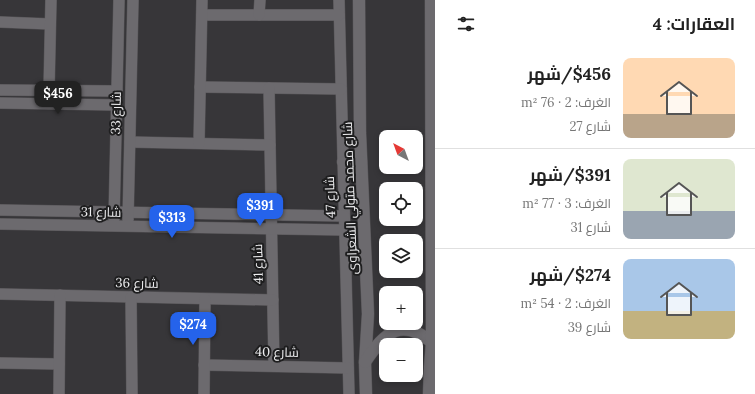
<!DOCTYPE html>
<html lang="ar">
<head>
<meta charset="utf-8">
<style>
	:root { --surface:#fff; --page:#f2f2f2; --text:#222; --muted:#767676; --line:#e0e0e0; --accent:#2563eb }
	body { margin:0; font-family:Lora,Cairo,serif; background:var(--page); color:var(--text); direction:rtl; height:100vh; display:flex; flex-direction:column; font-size:15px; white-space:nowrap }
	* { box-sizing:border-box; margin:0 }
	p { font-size:13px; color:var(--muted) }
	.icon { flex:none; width:22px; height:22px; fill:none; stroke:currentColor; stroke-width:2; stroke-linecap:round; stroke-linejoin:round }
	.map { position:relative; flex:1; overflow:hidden; direction:ltr }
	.side { display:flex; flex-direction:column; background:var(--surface); width:320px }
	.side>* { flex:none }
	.needle { width:26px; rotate:319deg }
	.controls { position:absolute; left:379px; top:130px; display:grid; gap:8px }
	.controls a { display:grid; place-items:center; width:44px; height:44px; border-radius:8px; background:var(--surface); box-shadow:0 2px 6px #0003; font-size:20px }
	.price { position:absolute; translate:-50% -34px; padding:0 9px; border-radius:8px; background:var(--accent); color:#fff; font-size:13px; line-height:26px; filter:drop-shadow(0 1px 2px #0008) }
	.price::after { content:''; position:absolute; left:50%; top:24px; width:12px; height:9px; margin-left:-6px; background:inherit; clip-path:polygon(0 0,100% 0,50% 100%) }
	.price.active { background:#222; color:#fff }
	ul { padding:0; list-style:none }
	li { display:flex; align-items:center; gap:12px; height:100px; padding:0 20px }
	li+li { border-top:1px solid var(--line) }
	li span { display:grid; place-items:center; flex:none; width:112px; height:80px; border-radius:8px; color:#555 }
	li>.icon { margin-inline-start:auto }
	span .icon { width:48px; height:48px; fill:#fffc; stroke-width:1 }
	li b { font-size:17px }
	h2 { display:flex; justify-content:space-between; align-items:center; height:48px; padding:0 20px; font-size:17px }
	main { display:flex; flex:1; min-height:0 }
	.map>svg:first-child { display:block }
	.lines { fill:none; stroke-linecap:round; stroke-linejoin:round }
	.minor-casing { stroke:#555356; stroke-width:12 }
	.tertiary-casing { stroke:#555356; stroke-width:13 }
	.minor { stroke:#6c6a6e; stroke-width:11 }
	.tertiary { stroke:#6c6a6e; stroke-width:12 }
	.labels { text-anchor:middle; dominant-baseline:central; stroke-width:4; stroke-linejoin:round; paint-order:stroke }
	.street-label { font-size:13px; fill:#ededef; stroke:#1e1e1f }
</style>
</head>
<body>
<main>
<section class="side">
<h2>العقارات: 4<svg class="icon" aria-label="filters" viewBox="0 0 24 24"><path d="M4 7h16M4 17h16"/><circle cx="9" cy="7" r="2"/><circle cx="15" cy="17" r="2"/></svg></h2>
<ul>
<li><span style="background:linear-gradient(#ffd9b3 70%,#b9a48a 0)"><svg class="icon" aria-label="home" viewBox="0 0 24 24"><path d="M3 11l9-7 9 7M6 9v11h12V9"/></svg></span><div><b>$456/شهر</b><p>الغرف: 2 · 76 m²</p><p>شارع 27</p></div></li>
<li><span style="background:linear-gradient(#dfe7d0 65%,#9aa5b1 0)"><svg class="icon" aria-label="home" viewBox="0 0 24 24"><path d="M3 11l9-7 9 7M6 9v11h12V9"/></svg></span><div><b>$391/شهر</b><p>الغرف: 3 · 77 m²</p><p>شارع 31</p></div></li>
<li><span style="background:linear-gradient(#a9c7e8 65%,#c2b280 0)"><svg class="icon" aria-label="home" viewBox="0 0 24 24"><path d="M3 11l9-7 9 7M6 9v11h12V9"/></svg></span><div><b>$274/شهر</b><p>الغرف: 2 · 54 m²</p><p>شارع 39</p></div></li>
</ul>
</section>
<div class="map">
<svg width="435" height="394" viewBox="0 0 435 394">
	<rect width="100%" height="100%" fill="#373639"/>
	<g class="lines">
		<g class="minor-casing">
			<g id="minor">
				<polyline points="339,0 349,394"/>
				<polyline points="202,15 339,15"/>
				<polyline points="259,15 260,0"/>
				<polyline points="0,22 50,24"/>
				<polyline points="200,87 341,89"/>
				<polyline points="269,88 274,366"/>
				<polyline points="0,90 117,91"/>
				<polyline points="49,90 51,0"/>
				<polyline points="0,103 116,105"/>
				<polyline points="130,142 270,145"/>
				<polyline points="199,143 202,0"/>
				<polyline points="0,210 344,216"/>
				<polyline points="114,219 119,0"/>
				<polyline points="128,220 133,0"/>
				<polyline points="0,224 345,230"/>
				<polyline points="0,294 273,300"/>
				<polyline points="131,297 132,394"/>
				<polyline points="0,363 59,364"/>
				<polyline points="204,365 348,368"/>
				<polyline points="59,394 60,295"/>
				<polyline points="204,394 205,299"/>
			</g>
		</g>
		<g class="tertiary-casing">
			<g id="tertiary">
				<polyline points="359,0 360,133 368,314 365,363 366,394"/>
				<polyline points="343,162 361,162"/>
				<path d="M365 362C386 331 402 316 435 345"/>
				<polyline points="429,394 430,367 432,342 431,0"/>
			</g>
		</g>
		<use href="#minor" class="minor"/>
		<use href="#tertiary" class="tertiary"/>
	</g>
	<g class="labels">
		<g class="street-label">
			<text transform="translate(116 113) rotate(-89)">شارع 33</text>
			<text transform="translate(330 197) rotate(-92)">شارع 47</text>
			<text transform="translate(350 198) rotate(-92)">شارع محمد متولي الشعراوى</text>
			<text transform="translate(101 212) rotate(1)">شارع 31</text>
			<text transform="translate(258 264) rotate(-91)">شارع 41</text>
			<text transform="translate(137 283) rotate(1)">شارع 36</text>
			<text transform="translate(277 352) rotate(1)">شارع 40</text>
		</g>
	</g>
</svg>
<div class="controls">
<a><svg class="needle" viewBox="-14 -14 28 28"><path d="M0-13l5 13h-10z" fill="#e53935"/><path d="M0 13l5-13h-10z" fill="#767676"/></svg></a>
<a><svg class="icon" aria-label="locate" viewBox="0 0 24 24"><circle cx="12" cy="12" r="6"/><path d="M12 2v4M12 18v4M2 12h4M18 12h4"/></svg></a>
<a><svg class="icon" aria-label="layers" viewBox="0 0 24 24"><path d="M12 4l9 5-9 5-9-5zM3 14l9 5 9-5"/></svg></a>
<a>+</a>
<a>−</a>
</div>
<b class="price active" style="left:58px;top:115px">$456</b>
<b class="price" style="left:260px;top:227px">$391</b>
<b class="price" style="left:172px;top:239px">$313</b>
<b class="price" style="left:193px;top:346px">$274</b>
</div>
</main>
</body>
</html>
